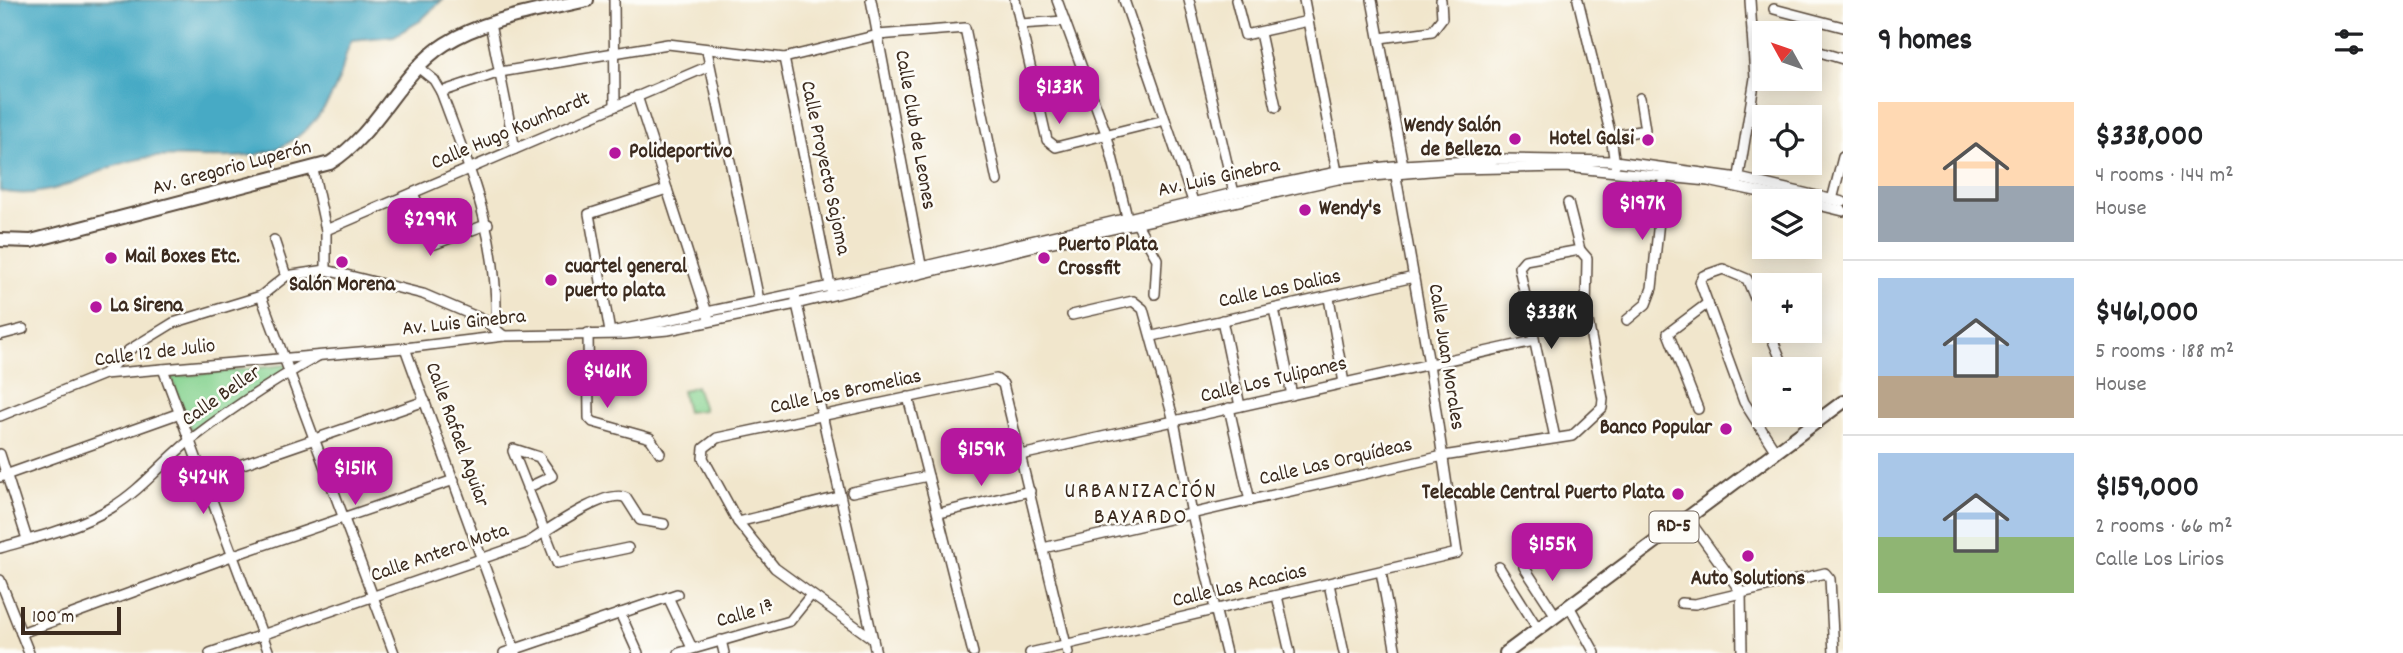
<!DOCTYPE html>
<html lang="en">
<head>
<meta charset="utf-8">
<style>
	:root { --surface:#fff; --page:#f6f6f6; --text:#202124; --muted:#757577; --line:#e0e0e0; --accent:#b5179e }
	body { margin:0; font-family:Dekko,sans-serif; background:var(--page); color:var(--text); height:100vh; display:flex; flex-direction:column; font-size:26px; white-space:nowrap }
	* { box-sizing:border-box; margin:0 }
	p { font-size:23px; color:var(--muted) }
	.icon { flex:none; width:38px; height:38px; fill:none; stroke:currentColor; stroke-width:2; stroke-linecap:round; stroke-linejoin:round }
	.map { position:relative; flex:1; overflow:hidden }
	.side { display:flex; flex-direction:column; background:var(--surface); width:560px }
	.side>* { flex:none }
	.needle { width:46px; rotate:310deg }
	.buttons { position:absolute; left:1752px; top:21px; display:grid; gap:14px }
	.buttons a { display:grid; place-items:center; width:70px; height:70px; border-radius:0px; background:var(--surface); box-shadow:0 4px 18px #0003; font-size:35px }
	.scale { position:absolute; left:21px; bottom:18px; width:100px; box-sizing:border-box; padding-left:7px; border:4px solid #3b2a1e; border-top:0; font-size:19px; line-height:24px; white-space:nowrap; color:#3b2a1e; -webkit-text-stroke:5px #fdfcf7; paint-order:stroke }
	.price { position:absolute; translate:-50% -60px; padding:0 16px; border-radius:14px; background:var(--accent); color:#fff; font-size:23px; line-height:46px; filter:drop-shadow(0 2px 4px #0008) }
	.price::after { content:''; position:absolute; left:50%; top:42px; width:21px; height:16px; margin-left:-10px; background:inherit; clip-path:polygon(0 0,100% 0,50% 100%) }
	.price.selected { background:#222; color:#fff }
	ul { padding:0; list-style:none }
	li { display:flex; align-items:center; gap:21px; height:175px; padding:0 35px }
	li+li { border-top:2px solid var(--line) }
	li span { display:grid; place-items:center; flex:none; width:196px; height:140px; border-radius:0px; color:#555 }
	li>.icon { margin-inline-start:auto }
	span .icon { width:84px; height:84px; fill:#fffc; stroke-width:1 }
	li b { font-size:30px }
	h2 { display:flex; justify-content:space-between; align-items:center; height:84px; padding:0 35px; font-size:30px }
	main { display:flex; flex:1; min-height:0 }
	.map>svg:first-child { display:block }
	.green { fill:#86d390; stroke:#607e57; stroke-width:2 }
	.water { fill:#46aac5; stroke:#406a72; stroke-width:2 }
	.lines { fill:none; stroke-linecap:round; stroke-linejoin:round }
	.minor-casing { stroke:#564638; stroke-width:12 }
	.major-casing { stroke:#564638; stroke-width:16 }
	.minor { stroke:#fff; stroke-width:9 }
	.major { stroke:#fff; stroke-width:12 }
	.poi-dot { fill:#b5179e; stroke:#fdfcf7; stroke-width:2.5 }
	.labels { text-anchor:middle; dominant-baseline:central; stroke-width:5; stroke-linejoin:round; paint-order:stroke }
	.shield { fill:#fdfcf7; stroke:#75695f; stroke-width:2 }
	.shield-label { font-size:19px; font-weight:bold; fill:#3b2a1e }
	.poi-label { font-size:21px; font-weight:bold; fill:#3b2a1e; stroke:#fdfcf7; text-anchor:start }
	.street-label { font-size:21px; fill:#3b2a1e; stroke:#fdfcf7 }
	.neighbourhood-label { font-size:23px; letter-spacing:2px; fill:#3b2a1e; stroke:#fdfcf7 }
</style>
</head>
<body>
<main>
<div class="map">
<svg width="1843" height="653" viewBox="0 0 1843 653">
	<rect width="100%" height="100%" fill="#fdfcf7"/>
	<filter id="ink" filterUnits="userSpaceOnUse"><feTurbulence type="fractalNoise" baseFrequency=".0143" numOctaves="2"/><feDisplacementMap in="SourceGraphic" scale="14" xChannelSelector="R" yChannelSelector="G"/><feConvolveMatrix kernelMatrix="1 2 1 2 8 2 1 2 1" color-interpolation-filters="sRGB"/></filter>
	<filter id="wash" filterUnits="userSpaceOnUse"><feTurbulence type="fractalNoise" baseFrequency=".00686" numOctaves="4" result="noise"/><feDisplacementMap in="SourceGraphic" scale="28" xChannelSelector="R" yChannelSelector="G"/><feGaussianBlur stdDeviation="1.57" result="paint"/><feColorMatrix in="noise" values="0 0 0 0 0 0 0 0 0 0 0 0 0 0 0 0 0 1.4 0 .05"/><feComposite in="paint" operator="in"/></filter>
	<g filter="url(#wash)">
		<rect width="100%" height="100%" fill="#f1e6cc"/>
		<g class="green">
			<polygon points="303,363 193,435 171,377"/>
			<polygon points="696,386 704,410 687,412 682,391"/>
		</g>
		<path class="water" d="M0 0H442L420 21 394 36 352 40C346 50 345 59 342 70 334 98 315 126 290 142 253 166 196 154 154 157 99 161 60 204 0 191Z"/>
	</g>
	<g filter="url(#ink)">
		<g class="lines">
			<g class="minor-casing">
				<g id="minor">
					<polyline points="614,0 615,106"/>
					<polyline points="871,0 922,270"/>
					<polyline points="1015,0 1047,140 1056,147 1165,120"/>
					<polyline points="1057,0 1107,136 1127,217"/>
					<polyline points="1124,0 1195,207"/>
					<polyline points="1189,0 1234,193"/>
					<polyline points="1236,0 1245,35 1308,21"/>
					<polyline points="1304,0 1338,177"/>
					<polyline points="1372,0 1403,165"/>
					<polyline points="1578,0 1611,136 1615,165"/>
					<polyline points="1774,9 1843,27"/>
					<polyline points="490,24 515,149"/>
					<polyline points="1020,24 1064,21"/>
					<polyline points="1260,33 1276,107"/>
					<polyline points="1752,33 1764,36"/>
					<polyline points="1380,38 1432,31 1442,18 1441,0"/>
					<polyline points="1810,49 1843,59"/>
					<polyline points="707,51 759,300"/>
					<polyline points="784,58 831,290"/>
					<path d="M419 68 434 80 441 92C472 175 499 238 496 329"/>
					<polyline points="441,92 500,72 668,44 784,58 878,35 965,28 997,181"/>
					<polyline points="637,96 708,316"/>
					<polyline points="1611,136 1645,130 1640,98"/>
					<polyline points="313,170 326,230 326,270"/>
					<polyline points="1738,182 1755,78 1750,0"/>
					<polyline points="413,193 435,244 488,224"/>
					<polyline points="1832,200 1843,157"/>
					<polyline points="1810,203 1843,211"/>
					<polyline points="1137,224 1157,259 1155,294"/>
					<polyline points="326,230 709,66"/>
					<polyline points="274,240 286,276"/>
					<polyline points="261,296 394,653"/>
					<polyline points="1329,298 1344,383"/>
					<polyline points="796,300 876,653"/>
					<polyline points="1274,309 1292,395"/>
					<polyline points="1072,315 1133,301 1143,309 1174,421 1192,514 1226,653"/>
					<polyline points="1222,320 1240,406"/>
					<polyline points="1627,320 1646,304 1652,288 1664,172"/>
					<polyline points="1764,320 1747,279 1723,269 1703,276 1700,282 1744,402 1776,452"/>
					<polyline points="1769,331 1784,367"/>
					<polyline points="610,332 589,214 667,189"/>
					<polyline points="611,332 921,267 1234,193 1337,172 1403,165 1502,159 1615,161 1739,178 1843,202"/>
					<polyline points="588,333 589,418 593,422 650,438 660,453"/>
					<polyline points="0,335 23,329"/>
					<polyline points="1153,336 1414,277"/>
					<polyline points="405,348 516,653"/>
					<polyline points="163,369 269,653"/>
					<polyline points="104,374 129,350 173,323 261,296 286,276 326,270 423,294 484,320 504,336"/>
					<polyline points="908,397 973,653"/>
					<polyline points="1229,408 1250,501"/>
					<polyline points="1698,409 1668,333 1708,303"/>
					<polyline points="0,416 104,374 405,348 504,336 624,334 668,330 796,304 1040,245 1338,179 1453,169 1566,167 1708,181 1803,201"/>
					<polyline points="1555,438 1519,267 1525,260 1580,250 1568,203"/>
					<polyline points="0,454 27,539"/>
					<polyline points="1021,455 1534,341"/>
					<polyline points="0,477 180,413"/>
					<polyline points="205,477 425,401"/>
					<polyline points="527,488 552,476 539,457 514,449 513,451 557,563 628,548"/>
					<polyline points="852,492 928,476"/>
					<polyline points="940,513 1030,491"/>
					<polyline points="738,522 839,497"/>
					<polyline points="1692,524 1741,592 1742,653"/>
					<path d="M0 548C37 537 78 528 111 508 143 489 164 460 193 438 232 408 275 380 318 356"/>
					<polyline points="1043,548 1443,456 1572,436 1602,408 1603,399 1586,311 1587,258 1580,250"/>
					<polyline points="1499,567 1538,629"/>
					<polyline points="1524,567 1556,616"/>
					<polyline points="1381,572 1396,653"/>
					<polyline points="0,580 29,653"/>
					<polyline points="1329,584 1344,653"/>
					<polyline points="1277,596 1290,653"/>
					<polyline points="668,597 692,648"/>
					<polyline points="1681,603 1695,604 1825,573 1830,579 1834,653"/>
					<polyline points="1569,606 1595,653"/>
					<polyline points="620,613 638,653"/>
					<polyline points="21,633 234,555 454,480"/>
					<polyline points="873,639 775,568 738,522 703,458 704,448 717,438 996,379 1003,384 1068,653"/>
					<polyline points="721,640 724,653"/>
					<path d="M210 653 527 543C545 532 607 487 626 498L640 520 664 524"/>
					<polyline points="504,653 677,594"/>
					<polyline points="679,653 790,621 811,595"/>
					<polyline points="1030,653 1457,553 1429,364 1395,171"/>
				</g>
			</g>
			<g class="major-casing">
				<g id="major">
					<path d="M0 240 31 241 330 163C378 133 398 74 445 44 486 18 540 11 587 0"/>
					<polyline points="1506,653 1843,402"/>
				</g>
			</g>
			<use href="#minor" class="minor"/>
			<use href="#major" class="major"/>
		</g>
	</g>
	<g class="poi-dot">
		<circle cx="1515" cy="139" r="7"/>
		<circle cx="1648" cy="140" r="7"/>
		<circle cx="615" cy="153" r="7"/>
		<circle cx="1305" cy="210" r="7"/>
		<circle cx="111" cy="258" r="7"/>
		<circle cx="1044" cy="258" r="7"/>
		<circle cx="342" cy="262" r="7"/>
		<circle cx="551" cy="280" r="7"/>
		<circle cx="96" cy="307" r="7"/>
		<circle cx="1726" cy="429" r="7"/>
		<circle cx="1678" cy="494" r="7"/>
		<circle cx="1748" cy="556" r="7"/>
	</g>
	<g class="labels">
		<rect class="shield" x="1649.5" y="511.5" width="49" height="31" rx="5"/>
		<g class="shield-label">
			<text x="1674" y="527">RD-5</text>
		</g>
		<g class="poi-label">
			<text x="1501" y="127" text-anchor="end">Wendy Salón<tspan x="1501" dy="24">de Belleza</tspan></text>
			<text x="1634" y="140" text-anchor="end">Hotel Galsi</text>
			<text x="629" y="153">Polideportivo</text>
			<text x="1319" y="210">Wendy's</text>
			<text x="1058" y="246">Puerto Plata<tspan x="1058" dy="24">Crossfit</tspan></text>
			<text x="125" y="258">Mail Boxes Etc.</text>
			<text x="565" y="268">cuartel general<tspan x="565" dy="24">puerto plata</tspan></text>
			<text x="342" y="286" text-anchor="middle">Salón Morena</text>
			<text x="110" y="307">La Sirena</text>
			<text x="1712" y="429" text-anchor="end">Banco Popular</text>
			<text x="1664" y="494" text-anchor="end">Telecable Central Puerto Plata</text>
			<text x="1748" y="580" text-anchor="middle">Auto Solutions</text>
		</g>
		<g class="street-label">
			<text transform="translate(914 130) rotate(80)">Calle Club de Leones</text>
			<text transform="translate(511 132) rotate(-23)">Calle Hugo Kounhardt</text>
			<text transform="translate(824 168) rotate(78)">Calle Proyecto Sajoma</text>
			<text transform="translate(232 169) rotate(-15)">Av. Gregorio Luperón</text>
			<text transform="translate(1219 179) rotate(-12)">Av. Luis Ginebra</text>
			<text transform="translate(1280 290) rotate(-12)">Calle Las Dalias</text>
			<text transform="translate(464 324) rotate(-6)">Av. Luis Ginebra</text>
			<text transform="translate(155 354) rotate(-7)">Calle 12 de Julio</text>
			<text transform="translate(1445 357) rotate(81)">Calle Juan Morales</text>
			<text transform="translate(1274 381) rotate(-13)">Calle Los Tulipanes</text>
			<text transform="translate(846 393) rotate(-12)">Calle Los Bromelias</text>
			<text transform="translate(222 397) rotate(-35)">Calle Beller</text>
			<text transform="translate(456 435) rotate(70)">Calle Rafael Aguiar</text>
			<text transform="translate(1336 463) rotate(-13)">Calle Las Orquídeas</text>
			<text transform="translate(440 554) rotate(-19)">Calle Antera Mota</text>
			<text transform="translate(1240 587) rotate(-13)">Calle Las Acacias</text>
			<text transform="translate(746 615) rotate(-15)">Calle 1ª</text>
		</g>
		<g class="neighbourhood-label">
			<text x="1141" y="492">URBANIZACIÓN<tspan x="1141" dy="26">BAYARDO</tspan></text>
		</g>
	</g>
</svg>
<div class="buttons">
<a><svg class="needle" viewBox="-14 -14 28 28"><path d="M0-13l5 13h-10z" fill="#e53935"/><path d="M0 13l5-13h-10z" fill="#757577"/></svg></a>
<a><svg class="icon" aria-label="locate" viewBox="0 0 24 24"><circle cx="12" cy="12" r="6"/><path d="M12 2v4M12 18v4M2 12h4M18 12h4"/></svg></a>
<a><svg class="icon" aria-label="layers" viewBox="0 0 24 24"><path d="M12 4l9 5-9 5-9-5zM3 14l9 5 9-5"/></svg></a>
<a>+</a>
<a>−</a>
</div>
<div class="scale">100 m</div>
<b class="price" style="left:1059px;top:126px">$133K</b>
<b class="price" style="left:1642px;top:242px">$197K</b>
<b class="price" style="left:430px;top:258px">$299K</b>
<b class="price selected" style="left:1551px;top:351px">$338K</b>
<b class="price" style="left:607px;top:410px">$461K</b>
<b class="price" style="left:981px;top:488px">$159K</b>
<b class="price" style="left:355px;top:507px">$151K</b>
<b class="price" style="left:203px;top:516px">$424K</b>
<b class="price" style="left:1552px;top:583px">$155K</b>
</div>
<section class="side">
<h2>9 homes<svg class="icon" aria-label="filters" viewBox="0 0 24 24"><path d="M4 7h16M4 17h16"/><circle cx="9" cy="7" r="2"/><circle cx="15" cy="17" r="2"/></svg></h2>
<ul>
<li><span style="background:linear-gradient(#ffd9b3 60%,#9aa5b1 0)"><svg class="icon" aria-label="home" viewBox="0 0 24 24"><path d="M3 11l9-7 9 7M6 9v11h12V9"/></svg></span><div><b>$338,000</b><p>4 rooms · 144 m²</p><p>House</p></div></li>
<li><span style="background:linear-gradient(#a9c7e8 70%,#b9a48a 0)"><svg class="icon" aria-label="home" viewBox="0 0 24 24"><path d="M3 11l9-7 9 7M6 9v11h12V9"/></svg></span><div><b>$461,000</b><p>5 rooms · 188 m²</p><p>House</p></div></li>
<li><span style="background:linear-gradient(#a9c7e8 60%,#8fb573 0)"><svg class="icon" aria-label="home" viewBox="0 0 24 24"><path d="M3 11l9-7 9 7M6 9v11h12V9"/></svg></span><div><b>$159,000</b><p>2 rooms · 66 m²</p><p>Calle Los Lirios</p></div></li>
</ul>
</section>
</main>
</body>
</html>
